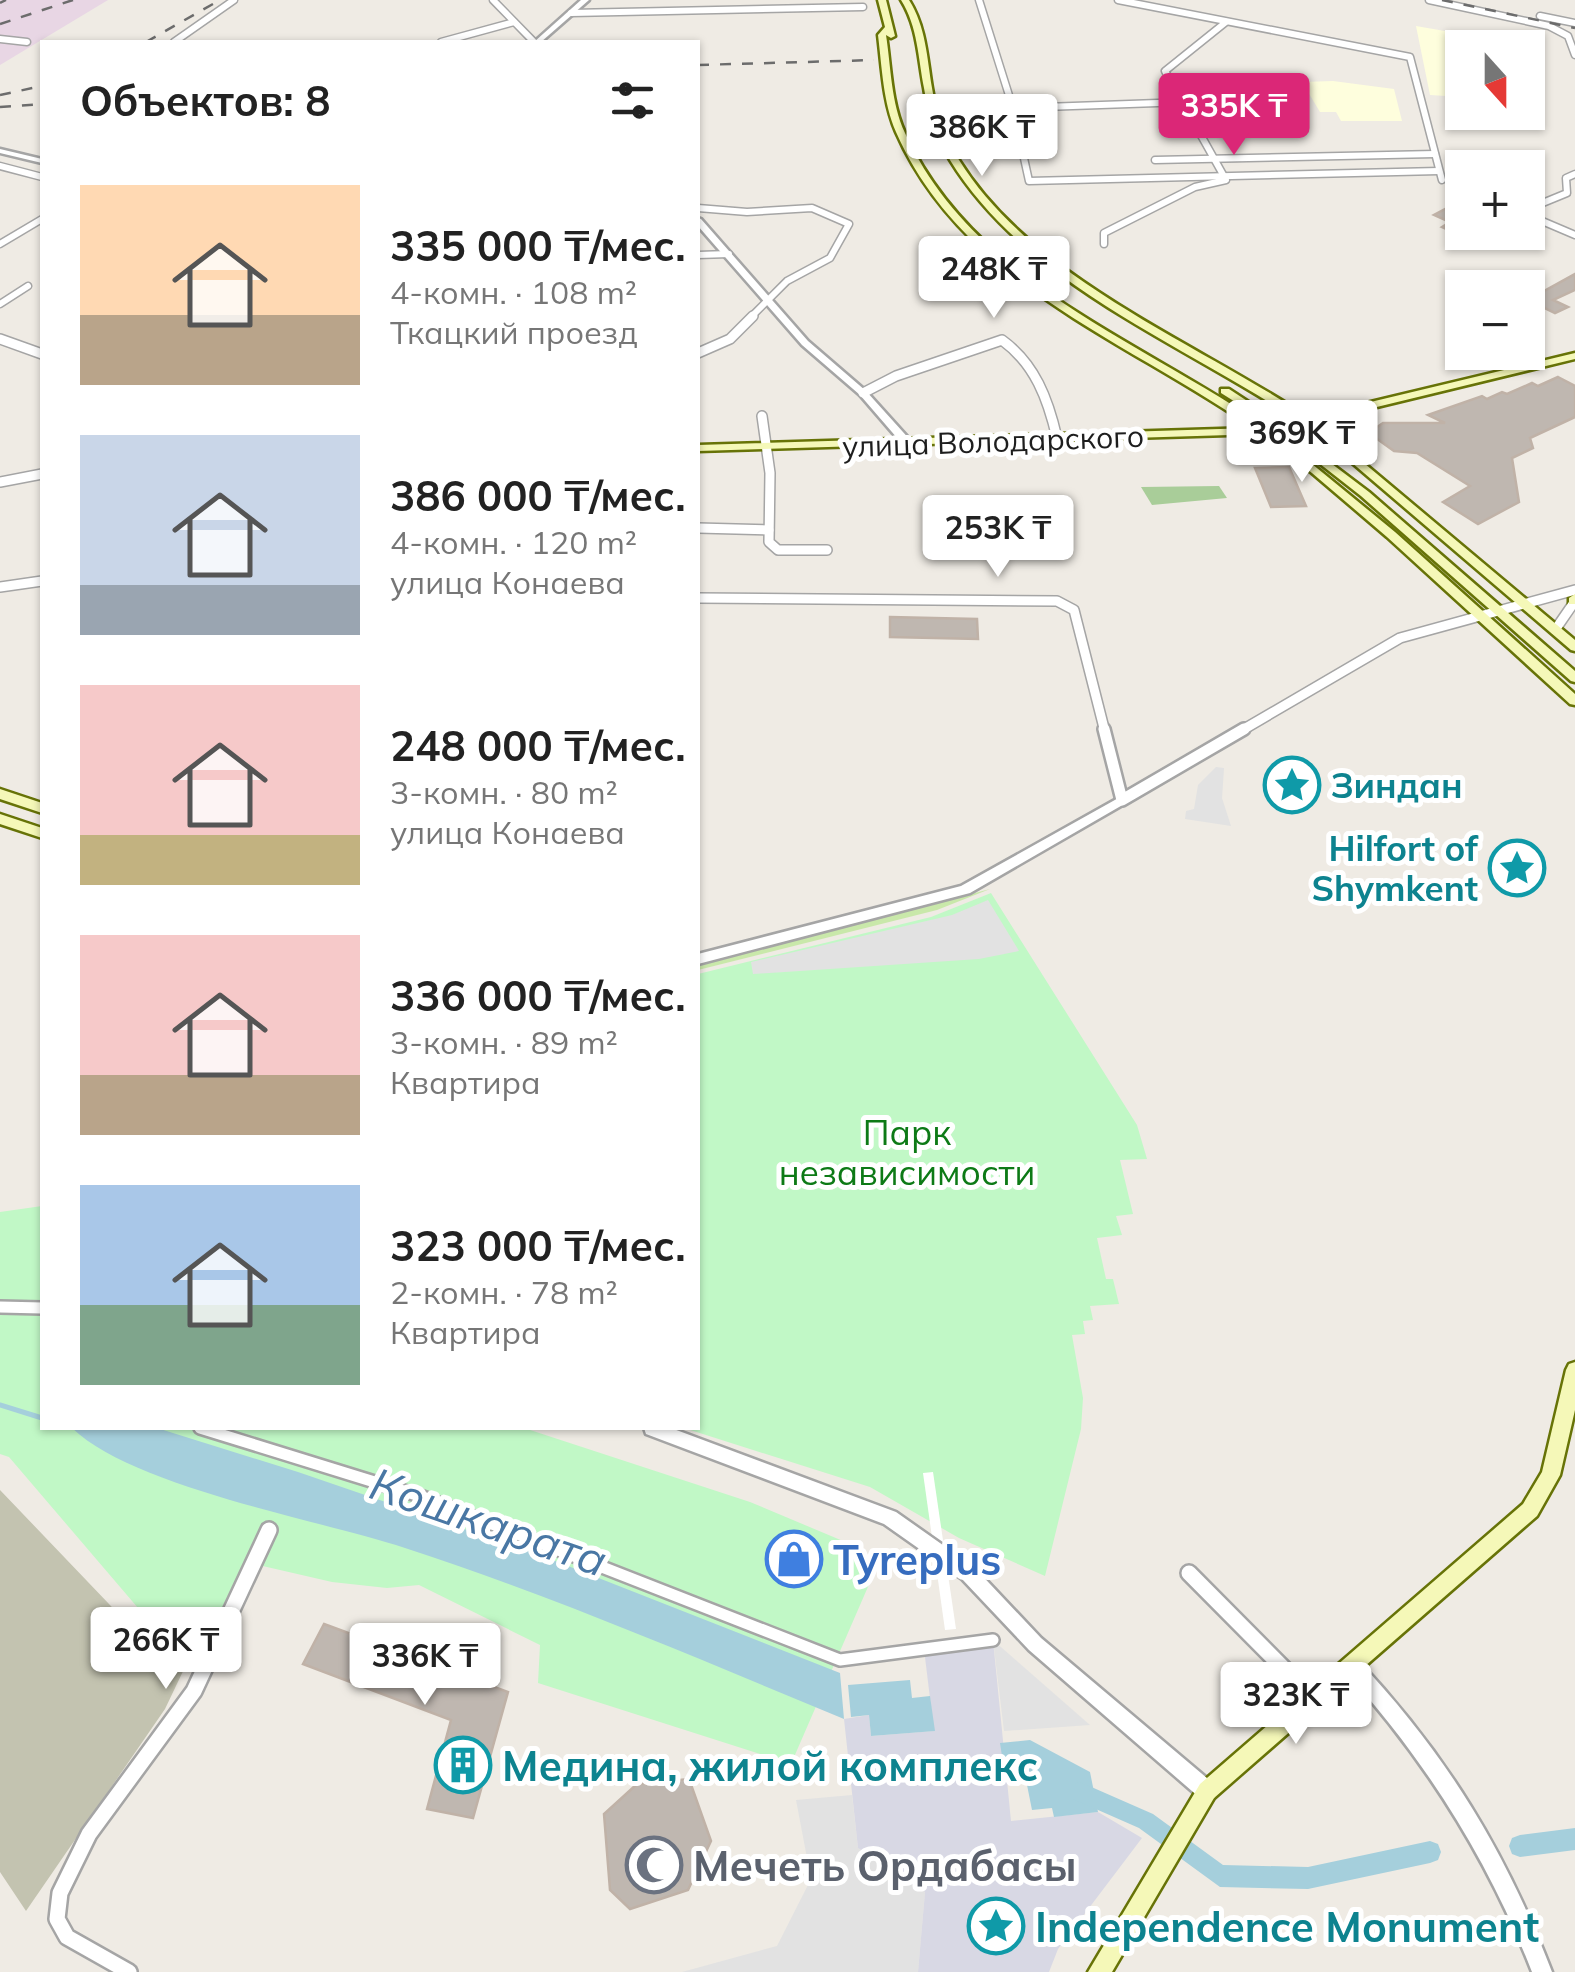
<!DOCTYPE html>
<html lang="ru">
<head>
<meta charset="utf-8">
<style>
	:root { --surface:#fff; --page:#f6f6f6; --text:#222; --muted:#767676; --accent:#db2777 }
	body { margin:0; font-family:Mulish,sans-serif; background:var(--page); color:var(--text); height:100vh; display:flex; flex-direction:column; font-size:38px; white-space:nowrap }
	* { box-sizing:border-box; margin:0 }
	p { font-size:32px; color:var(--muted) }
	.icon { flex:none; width:55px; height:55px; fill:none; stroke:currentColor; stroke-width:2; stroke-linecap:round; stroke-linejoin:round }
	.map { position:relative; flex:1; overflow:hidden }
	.side { position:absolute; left:40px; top:40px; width:660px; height:1390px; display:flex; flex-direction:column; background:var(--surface); border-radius:0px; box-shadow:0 2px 8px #0004 }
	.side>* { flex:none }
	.needle { width:65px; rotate:159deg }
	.buttons { position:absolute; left:1445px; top:30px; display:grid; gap:20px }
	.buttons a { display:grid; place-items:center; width:100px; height:100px; border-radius:0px; background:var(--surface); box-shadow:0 2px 8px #0004; font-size:50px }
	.price { position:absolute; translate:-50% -85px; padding:0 22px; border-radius:10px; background:#fff; color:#222; font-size:32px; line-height:65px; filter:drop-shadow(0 2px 5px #0008) }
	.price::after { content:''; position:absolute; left:50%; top:60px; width:30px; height:22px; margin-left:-15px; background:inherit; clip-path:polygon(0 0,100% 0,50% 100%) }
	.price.on { background:var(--accent); color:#fff }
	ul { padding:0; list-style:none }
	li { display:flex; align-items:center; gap:30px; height:250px; padding:0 40px }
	li span { display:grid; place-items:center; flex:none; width:280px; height:200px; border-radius:0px; color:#555 }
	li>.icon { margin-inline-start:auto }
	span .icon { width:120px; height:120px; fill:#fffc; stroke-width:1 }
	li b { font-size:42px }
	h2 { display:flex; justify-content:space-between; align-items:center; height:120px; padding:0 40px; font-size:42px }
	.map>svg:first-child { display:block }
	.industrial { fill:#e8d6e4 }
	.education { fill:#fefedd }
	.construction { fill:#c3c3b0 }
	.grass { fill:#c9e8aa }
	.forest { fill:#a9cd99 }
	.park { fill:#c1f8c6 }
	.parking { fill:#e2e2e2 }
	.plaza { fill:#d8d8e4 }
	.water { fill:#a5cfdc }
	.pier { fill:#fff }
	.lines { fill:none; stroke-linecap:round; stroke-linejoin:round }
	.stream { stroke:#a5cfdc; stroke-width:5 }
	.canal { fill:#a5cfdc; fill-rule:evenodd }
	.building { fill:#bfb7b0; stroke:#c0b2a7; stroke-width:2.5 }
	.secondary-tunnel { stroke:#c5c2bc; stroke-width:11; stroke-dasharray:11 6; stroke-linecap:butt }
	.pedestrian-casing { stroke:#a5a5a5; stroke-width:16 }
	.minor-far3-casing { stroke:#a5a5a5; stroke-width:9 }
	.minor-far2-casing { stroke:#a5a5a5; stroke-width:12 }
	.minor-far1-casing { stroke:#a5a5a5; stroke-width:16 }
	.minor-casing { stroke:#a5a5a5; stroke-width:20 }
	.tertiary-casing { stroke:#a5a5a5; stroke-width:5 }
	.secondary-casing { stroke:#677307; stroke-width:5 }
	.pedestrian { stroke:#fff; stroke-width:11 }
	.minor-far3 { stroke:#fff; stroke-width:6 }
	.minor-far2 { stroke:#fff; stroke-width:9 }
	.minor-far1 { stroke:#fff; stroke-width:11 }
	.minor { stroke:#fff; stroke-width:15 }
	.tertiary { fill:#fff; fill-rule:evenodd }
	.secondary { fill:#f5f8b8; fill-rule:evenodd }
	.rail { stroke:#6c6c6c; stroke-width:2.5; stroke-dasharray:11 11; stroke-linecap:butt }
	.labels { text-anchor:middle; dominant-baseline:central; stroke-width:10; stroke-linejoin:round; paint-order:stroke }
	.far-street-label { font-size:30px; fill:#1e1e1e; stroke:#fff }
	.culture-label { font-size:35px; font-weight:bold; fill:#0d838f; stroke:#fff; text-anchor:start }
	.park-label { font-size:35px; fill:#0d7a16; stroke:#fff }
	.near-shop-label { font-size:42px; font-weight:bold; fill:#366cbe; stroke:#fff; text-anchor:start }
	.near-culture-label { font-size:42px; font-weight:bold; fill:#0d838f; stroke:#fff; text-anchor:start }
	.near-worship-label { font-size:42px; font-weight:bold; fill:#5b616d; stroke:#fff; text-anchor:start }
	.near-water-label { font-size:45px; font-style:italic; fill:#4977a4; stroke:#fff }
</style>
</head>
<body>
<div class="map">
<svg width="1575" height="1972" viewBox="0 0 1575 1972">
	<rect width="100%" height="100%" fill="#efebe4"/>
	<polygon class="industrial" points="0,0 108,0 0,65"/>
	<g class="education">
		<polygon points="1416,26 1525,45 1526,47 1462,48 1462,97 1430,95"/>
		<polygon points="1333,81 1394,89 1402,121 1341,121 1336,112 1320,112 1302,82"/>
	</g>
	<polygon class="construction" points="0,1490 131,1627 195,1646 165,1709 26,1911 0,1872"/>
	<polygon class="grass" points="990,889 937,910 698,970 698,966"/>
	<polygon class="forest" points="1219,486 1227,498 1152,505 1141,487"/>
	<g class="park">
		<polygon points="991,893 1137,1125 1147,1159 1120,1160 1133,1214 1116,1216 1122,1235 1097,1238 1106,1279 1113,1279 1119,1304 1090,1306 1093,1320 1083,1321 1085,1334 1072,1335 1083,1398 1081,1429 1045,1576 959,1538 870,1487 684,1428 698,1428 698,974 931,917"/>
		<polygon points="42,1206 42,1428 524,1428 750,1502 843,1541 877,1566 791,1764 538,1683 540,1645 419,1585 387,1588 332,1582 245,1562 206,1639 144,1615 9,1457 0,1454 0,1212"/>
	</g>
	<g class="parking">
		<polygon points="1216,767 1224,768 1222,798 1231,826 1185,819 1186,811 1194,809 1198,785"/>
		<polygon points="988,900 1019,951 979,959 753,974 751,962 952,915"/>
		<polygon points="993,1640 1090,1725 1004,1731"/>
		<polygon points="852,1795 858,1848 925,1892 918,1972 682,1972 777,1946 811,1879 796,1800"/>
	</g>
	<polygon class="plaza" points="993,1640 1011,1821 1098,1812 1142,1838 1058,1949 1049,1972 918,1972 925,1892 858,1848 844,1719 869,1715 871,1736 934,1731 924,1649"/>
	<g class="water">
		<path d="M72 1428H157L298 1472 540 1555 840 1673 844 1719C699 1659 555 1597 405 1548 317 1519 135 1488 72 1428Z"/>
		<polygon points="910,1680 912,1698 930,1696 935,1731 871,1736 869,1715 851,1717 848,1685"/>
		<polygon points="1030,1740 1090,1772 1098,1812 1054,1817 1052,1808 1032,1810 1026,1780 1006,1782 1000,1743"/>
	</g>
	<polygon class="pier" points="933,1472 956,1629 945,1630 923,1473"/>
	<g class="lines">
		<polyline class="stream" points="0,1405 42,1418"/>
		<g class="canal">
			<polygon points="1080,1782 1153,1814 1223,1865 1308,1867 1430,1841 1438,1844 1441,1852 1438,1860 1430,1863 1308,1889 1220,1887 1139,1828 1073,1799 1070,1792 1073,1785"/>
			<polygon points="1575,1828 1575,1850 1520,1857 1512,1854 1509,1846 1512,1838 1520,1835"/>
		</g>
	</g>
	<g class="building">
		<polygon points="1462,200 1462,236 1442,227 1450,222 1434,215"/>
		<polygon points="1575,274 1575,290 1553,300 1568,307 1555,313 1528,300"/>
		<polygon points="1558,377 1575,386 1575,417 1530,438 1533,448 1512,458 1519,502 1478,524 1443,502 1470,486 1417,453 1394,451 1376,438 1376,428 1383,423 1445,423 1428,415 1482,396 1487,399 1502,392 1507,394 1532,383 1538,386"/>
		<polygon points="1289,467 1306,506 1271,507 1255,468"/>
		<polygon points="890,617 977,619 978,639 890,637"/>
		<polygon points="324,1624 508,1692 473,1818 427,1809 451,1720 303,1664"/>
		<polygon points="689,1779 711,1841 688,1890 630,1909 610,1890 604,1814 637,1784"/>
	</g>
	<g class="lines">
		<g class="secondary-tunnel">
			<polyline points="1284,414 1310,433"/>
			<polyline points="1268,418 1291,436"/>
		</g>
		<g class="pedestrian-casing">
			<g id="pedestrian">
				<polyline points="0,1307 42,1308"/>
				<polyline points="200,1428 423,1497 840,1660 993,1640"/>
			</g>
		</g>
		<g class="minor-far3-casing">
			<g id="minor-far3">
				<polyline points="493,0 534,42"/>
				<polyline points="979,0 1013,108 1029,181 1439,171"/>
				<polyline points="1118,0 1410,57 1442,180"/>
				<polyline points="1429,0 1549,26 1568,36 1575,55"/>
				<polyline points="571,13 863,7"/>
				<polyline points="1540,16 1575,23"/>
				<polyline points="0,39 27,42"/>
				<polyline points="174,42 234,0"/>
				<polyline points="441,42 514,22"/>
				<polyline points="1013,108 1271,99"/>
				<polyline points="1155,160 1435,154"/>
				<polyline points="0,166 42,177"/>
				<polyline points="698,208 747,212 812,208 849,224 830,258 787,281 750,318"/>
				<polyline points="1528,209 1567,193 1566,178 1575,174"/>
				<polyline points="1528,215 1575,235"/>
				<polyline points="0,244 42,219"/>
				<polyline points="1104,244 1104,233 1195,187 1226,180 1165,71 1226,22"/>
				<polyline points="698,255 729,254"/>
				<polyline points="0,304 28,286"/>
			</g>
		</g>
		<g class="minor-far2-casing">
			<g id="minor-far2">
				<polyline points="0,339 42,354"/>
				<polyline points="698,353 730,339 753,316"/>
				<path d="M863 393 896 376 1002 340C1035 364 1048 399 1057 438"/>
				<polyline points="762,416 770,473 769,542 778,550 827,550"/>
				<polyline points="0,482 42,474"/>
				<polyline points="698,528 769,530"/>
				<polyline points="0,587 42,581"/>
				<polyline points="698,598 1057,601 1074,610 1105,732"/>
				<polyline points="1555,630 1575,601"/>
				<polyline points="1239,732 1400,638 1575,590"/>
			</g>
		</g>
		<g class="minor-far1-casing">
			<polyline id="minor-far1" points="1104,729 1122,800 1244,729"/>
		</g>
		<g class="minor-casing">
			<g id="minor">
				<polyline points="1189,1573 1313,1698"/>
				<polyline points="129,1972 67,1937 57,1919 60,1893 89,1834 194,1691 269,1530"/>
			</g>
		</g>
		<g class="tertiary-casing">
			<g id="tertiary">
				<polygon points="581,0 589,0 541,42 534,42"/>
				<polygon points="0,149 42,159 42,163 0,153"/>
				<polygon points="698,218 701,219 808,341 866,391 912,442 912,446 904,446 860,395 802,345 698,226"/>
				<polygon points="1122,796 1128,800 1126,803 970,893 698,964 698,954 961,886"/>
				<polygon points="644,1428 671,1428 896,1512 974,1567 1041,1638 1214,1784 1217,1791 1214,1798 1207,1801 1200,1798 1029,1650 962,1579 884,1524 646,1434"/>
				<path d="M1351 1656 1357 1659C1447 1755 1505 1850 1552 1972H1532C1488 1859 1426 1761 1345 1671L1342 1665 1345 1659Z"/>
			</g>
		</g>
		<g class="secondary-casing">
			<g id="secondary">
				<path d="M878 0H886L895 36 891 38 886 35C891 67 891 103 905 133 973 282 1139 340 1266 427L1297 420C1181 343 1026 284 950 160 937 138 928 114 924 88 918 58 918 27 901 0H909C926 27 927 58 932 88 936 114 945 138 959 160 1033 279 1195 342 1308 417L1575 353V359L1315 422 1575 640V651L1571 650 1316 432 1305 425 1273 432 1395 532 1575 694V705L1570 704 1387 537 1312 473 1262 434 698 451V445L1253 428C1126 340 962 283 896 132 883 102 882 67 878 35L885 27Z"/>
				<polygon points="1221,389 1229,389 1273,418 1264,420 1221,393"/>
				<polygon points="1291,433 1369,492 1575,671 1575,682 1571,681 1361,496 1287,438 1287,434"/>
				<polygon points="1575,594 1575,604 1569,604 1569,598"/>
				<polygon points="0,789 42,803 42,813 0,799"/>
				<polygon points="0,814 42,828 42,838 0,824"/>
				<polygon points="1575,1362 1575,1410 1560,1475 1537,1516 1214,1798 1112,1972 1088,1972 1200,1784 1523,1504 1542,1472 1566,1370 1569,1364"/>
			</g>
		</g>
		<use href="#pedestrian" class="pedestrian"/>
		<use href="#minor-far3" class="minor-far3"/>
		<use href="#minor-far2" class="minor-far2"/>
		<use href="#minor-far1" class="minor-far1"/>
		<use href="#minor" class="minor"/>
		<use href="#tertiary" class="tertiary"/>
		<use href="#secondary" class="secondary"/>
		<g class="rail">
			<polyline points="1442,0 1575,28"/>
			<polyline points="0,3 6,0"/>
			<polyline points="0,24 73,0"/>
			<polyline points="146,42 220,0"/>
			<polyline points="698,65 874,60"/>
			<polyline points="0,95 42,86"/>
			<polyline points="0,107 42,104"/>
		</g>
	</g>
	<defs>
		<g id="sight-ring" transform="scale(2.875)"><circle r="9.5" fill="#fff" stroke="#0f9aa8" stroke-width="1.5"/><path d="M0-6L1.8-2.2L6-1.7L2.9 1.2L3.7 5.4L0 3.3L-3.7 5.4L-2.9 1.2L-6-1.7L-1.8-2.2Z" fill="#0f9aa8"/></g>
		<g id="shop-ring" transform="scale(2.875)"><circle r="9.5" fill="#fff" stroke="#3f7fe0" stroke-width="1.5"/><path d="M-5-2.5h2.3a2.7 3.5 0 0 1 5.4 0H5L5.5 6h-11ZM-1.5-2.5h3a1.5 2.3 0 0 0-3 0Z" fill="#3f7fe0"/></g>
		<g id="building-ring" transform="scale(2.875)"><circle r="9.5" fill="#fff" stroke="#0f9aa8" stroke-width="1.5"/><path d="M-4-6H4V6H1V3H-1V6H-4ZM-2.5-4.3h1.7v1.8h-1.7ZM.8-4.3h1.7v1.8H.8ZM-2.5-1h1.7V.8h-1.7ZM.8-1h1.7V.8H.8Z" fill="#0f9aa8"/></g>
		<g id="mosque-ring" transform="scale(2.875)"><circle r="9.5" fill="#fff" stroke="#6b7280" stroke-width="1.5"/><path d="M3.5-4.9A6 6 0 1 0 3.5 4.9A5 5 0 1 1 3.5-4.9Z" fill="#6b7280"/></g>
	</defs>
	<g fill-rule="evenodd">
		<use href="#sight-ring" x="1292" y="785"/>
		<use href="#sight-ring" x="1517" y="868"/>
		<use href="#shop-ring" x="794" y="1559"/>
		<use href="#building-ring" x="463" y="1765"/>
		<use href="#mosque-ring" x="654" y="1865"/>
		<use href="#sight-ring" x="996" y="1926"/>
	</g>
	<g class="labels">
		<g class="far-street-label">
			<text transform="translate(993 441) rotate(-2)">улица Володарского</text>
		</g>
		<g class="culture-label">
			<text x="1331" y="785">Зиндан</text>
			<text x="1478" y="848" text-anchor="end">Hilfort of<tspan x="1478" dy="40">Shymkent</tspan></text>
		</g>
		<g class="park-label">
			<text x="907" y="1132">Парк<tspan x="907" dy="40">независимости</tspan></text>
		</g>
		<g class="near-shop-label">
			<text x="833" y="1559">Tyreplus</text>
		</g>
		<g class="near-culture-label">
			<text x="502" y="1765">Медина, жилой комплекс</text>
			<text x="1035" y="1926">Independence Monument</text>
		</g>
		<g class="near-worship-label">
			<text x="693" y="1865">Мечеть Ордабасы</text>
		</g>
		<g class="near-water-label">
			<text transform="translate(489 1521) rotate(19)">Кошкарата</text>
		</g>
	</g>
</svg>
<div class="buttons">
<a><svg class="needle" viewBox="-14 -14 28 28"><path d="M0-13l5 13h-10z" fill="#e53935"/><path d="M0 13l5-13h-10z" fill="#767676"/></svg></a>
<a>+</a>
<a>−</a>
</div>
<b class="price on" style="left:1234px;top:158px">335K ₸</b>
<b class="price" style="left:982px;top:179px">386K ₸</b>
<b class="price" style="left:994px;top:321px">248K ₸</b>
<b class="price" style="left:1302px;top:485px">369K ₸</b>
<b class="price" style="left:998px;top:580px">253K ₸</b>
<b class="price" style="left:166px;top:1692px">266K ₸</b>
<b class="price" style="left:425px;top:1708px">336K ₸</b>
<b class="price" style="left:1296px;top:1747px">323K ₸</b>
<section class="side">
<h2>Объектов: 8<svg class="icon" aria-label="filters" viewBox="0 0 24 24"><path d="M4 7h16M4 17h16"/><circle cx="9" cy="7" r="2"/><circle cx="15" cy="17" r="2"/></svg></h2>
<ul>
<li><span style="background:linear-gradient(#ffd9b3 65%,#b9a48a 0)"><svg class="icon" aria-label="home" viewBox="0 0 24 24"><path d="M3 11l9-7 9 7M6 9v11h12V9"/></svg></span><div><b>335 000 ₸/мес.</b><p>4-комн. · 108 m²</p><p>Ткацкий проезд</p></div></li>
<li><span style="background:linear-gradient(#c9d6e8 75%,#9aa5b1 0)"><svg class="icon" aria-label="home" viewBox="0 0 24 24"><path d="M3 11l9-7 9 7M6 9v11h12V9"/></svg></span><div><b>386 000 ₸/мес.</b><p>4-комн. · 120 m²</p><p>улица Конаева</p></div></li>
<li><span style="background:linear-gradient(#f6c9c9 75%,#c2b280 0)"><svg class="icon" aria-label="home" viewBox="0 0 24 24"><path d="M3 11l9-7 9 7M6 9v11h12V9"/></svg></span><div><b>248 000 ₸/мес.</b><p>3-комн. · 80 m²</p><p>улица Конаева</p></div></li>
<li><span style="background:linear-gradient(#f6c9c9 70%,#b9a48a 0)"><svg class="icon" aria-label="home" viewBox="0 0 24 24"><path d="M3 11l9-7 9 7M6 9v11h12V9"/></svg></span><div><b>336 000 ₸/мес.</b><p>3-комн. · 89 m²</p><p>Квартира</p></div></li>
<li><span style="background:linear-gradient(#a9c7e8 60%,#7fa58c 0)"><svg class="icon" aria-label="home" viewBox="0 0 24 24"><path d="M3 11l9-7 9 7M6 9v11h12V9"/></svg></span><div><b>323 000 ₸/мес.</b><p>2-комн. · 78 m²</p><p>Квартира</p></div></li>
</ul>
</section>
</div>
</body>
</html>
